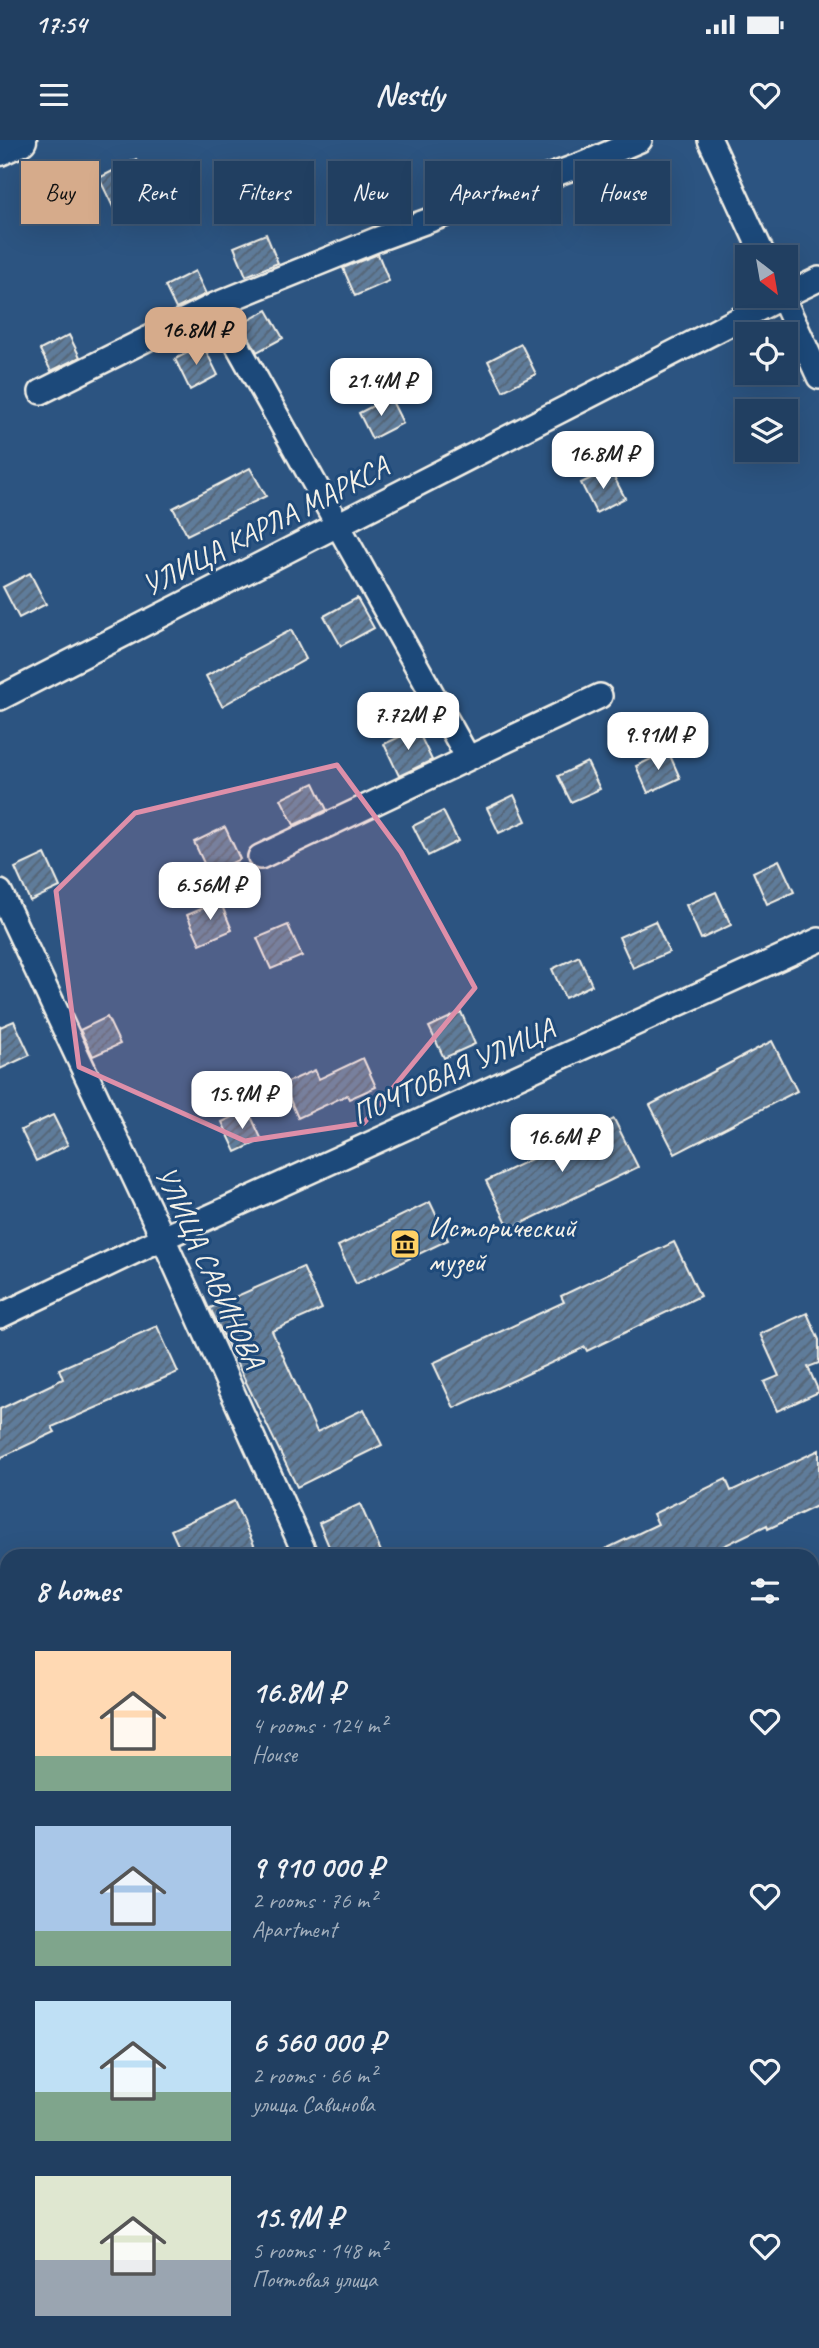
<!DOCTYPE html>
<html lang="en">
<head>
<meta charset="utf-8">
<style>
	:root { --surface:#213f61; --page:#2d4a6a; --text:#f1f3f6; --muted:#a2afbd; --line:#3e5876; --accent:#d6ab8b }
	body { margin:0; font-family:Caveat,sans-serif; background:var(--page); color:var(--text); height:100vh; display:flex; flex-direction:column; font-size:26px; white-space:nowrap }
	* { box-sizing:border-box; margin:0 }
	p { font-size:23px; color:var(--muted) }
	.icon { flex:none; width:38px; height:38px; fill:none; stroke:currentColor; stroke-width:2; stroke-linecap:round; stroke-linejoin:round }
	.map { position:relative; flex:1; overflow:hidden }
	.sheet { position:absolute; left:0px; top:1409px; width:819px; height:800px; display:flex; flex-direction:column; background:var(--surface); border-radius:21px 21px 0 0; box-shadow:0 7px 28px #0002,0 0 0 2px var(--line) }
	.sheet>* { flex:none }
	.guide { position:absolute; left:21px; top:21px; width:777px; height:63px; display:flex; gap:14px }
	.needle { width:46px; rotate:149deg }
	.tools { position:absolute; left:735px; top:105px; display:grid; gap:14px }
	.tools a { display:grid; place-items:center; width:63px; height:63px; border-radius:0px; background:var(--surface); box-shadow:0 7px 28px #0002,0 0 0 2px var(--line); font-size:35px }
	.price { position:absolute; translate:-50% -60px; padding:0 16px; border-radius:14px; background:#fff; color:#222; font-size:23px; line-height:46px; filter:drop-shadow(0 2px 4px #0008) }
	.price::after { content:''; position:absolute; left:50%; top:42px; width:21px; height:16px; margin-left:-10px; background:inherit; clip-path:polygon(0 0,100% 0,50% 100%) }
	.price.current { background:var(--accent); color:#111 }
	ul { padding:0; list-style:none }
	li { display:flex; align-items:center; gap:21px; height:175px; padding:0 35px }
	li span { display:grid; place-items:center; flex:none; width:196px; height:140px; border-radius:0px; color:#555 }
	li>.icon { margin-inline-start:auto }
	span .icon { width:84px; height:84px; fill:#fffc; stroke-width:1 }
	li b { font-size:30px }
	h2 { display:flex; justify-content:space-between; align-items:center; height:84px; padding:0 35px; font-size:30px }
	.pill { padding:0 24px; border-radius:0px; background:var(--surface); box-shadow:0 7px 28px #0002,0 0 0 2px var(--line); font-size:24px; line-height:63px }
	.pill.current { background:var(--accent); color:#111 }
	.status { display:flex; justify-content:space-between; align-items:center; height:49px; padding:0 35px; background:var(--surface); direction:ltr }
	.status svg { height:19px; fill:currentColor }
	header { display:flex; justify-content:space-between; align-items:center; height:91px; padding:0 35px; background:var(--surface); font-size:32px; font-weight:700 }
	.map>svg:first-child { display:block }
	.building { fill:url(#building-hatch); stroke:#f4f1e8; stroke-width:2 }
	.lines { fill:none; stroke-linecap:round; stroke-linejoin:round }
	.minor-casing { stroke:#f4f1e8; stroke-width:28 }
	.major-casing { stroke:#f4f1e8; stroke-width:35 }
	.minor { stroke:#1f4a7a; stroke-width:23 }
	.major { stroke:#1f4a7a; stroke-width:30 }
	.marked { fill:#de8fa9; fill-opacity:0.2; stroke:#de8fa9; stroke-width:5; stroke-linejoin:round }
	.labels { text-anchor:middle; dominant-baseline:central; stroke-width:6; stroke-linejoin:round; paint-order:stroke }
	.street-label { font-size:30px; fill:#f4f1e8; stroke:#1f4a7a }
	.poi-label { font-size:30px; fill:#f4f1e8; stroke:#1f4a7a; text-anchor:start }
</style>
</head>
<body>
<div class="status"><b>17:54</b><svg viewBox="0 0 49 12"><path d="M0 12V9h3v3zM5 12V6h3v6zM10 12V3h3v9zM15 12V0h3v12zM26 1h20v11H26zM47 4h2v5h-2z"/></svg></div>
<header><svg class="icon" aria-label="menu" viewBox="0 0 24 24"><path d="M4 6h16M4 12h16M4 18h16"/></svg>Nestly<svg class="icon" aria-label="heart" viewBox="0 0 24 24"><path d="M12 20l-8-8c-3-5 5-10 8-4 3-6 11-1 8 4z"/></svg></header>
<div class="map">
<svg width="819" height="2208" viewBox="0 0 819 2208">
	<defs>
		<pattern id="building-hatch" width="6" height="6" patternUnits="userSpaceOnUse" patternTransform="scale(1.75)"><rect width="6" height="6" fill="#5e7b9a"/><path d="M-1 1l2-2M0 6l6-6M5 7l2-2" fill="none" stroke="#556474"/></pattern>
	</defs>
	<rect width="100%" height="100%" fill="#2c5481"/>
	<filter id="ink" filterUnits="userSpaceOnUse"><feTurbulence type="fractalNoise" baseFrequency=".0143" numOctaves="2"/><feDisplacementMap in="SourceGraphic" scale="14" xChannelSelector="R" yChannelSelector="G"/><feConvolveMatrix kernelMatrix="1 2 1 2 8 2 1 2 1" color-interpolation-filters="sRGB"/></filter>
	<g filter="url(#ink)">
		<g class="building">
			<polygon points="136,19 151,51 114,69 99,38"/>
			<polygon points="266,94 278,123 246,136 234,107"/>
			<polygon points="378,114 389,141 355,156 343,128"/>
			<polygon points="195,131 206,154 176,169 165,146"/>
			<polygon points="267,170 283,198 257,212 242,184"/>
			<polygon points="69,195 80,217 51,231 40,210"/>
			<polygon points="521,204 536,234 503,251 488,221"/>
			<polygon points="203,205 218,235 190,250 175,219"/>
			<polygon points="390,257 403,283 372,299 359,273"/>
			<polygon points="250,328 266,356 187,395 173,368"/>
			<polygon points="610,329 625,358 596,373 581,343"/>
			<polygon points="30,433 46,464 19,478 3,447"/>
			<polygon points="357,458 374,488 341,506 324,476"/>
			<polygon points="291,490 306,519 222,566 206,536"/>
			<polygon points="417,589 432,620 399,636 384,604"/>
			<polygon points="668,611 680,638 648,653 636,626"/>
			<polygon points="587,622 600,649 571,662 558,636"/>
			<polygon points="314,643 327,670 294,685 281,659"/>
			<polygon points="514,655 526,681 499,693 487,668"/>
			<polygon points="443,671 458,701 428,716 413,686"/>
			<polygon points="225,687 240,719 209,734 194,702"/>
			<polygon points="45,714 60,747 30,761 15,728"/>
			<polygon points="779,720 794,752 767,764 753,732"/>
			<polygon points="716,752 731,785 701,799 686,765"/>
			<polygon points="220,761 232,790 200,804 187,775"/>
			<polygon points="655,781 669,812 633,828 619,797"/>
			<polygon points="288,785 302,816 271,829 257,798"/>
			<polygon points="579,816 592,845 565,858 552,829"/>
			<polygon points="461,872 475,904 444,918 429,887"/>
			<polygon points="107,877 120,904 93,916 80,890"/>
			<polygon points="14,881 30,915 0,929 0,887"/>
			<polygon points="772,901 797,951 675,1014 650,965"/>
			<polygon points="363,918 376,947 349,959 347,955 298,978 283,944 315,930 319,939"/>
			<polygon points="248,970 262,1000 236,1012 222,982"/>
			<polygon points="53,975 68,1005 36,1021 21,990"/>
			<polygon points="614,979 638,1027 510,1089 486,1041"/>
			<polygon points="430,1062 448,1100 356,1144 338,1106"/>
			<polygon points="674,1102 700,1156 587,1211 585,1207 454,1268 433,1223 564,1162 561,1156"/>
			<polygon points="303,1127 322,1169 272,1191 317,1292 364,1269 382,1305 297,1347 210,1168"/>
			<polygon points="807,1173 819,1200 819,1223 808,1227 819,1252 777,1271 764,1242 779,1236 760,1194"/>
			<polygon points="157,1186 178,1232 52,1287 55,1292 0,1318 0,1269 63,1239 59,1229"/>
			<polygon points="819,1310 819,1365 768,1389 767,1385 703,1416 591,1416 658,1384 653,1374 726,1339 731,1351"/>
			<polygon points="234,1361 259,1416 183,1416 171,1390"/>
			<polygon points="360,1364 383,1416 333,1416 319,1383"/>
		</g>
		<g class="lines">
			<g class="minor-casing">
				<g id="minor">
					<polyline points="710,0 764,117"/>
					<polyline points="786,155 819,139"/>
					<polyline points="782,156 819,237"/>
					<polyline points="215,165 468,618"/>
					<polyline points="41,252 215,165 378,99 583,24 640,0"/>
					<polyline points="0,558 784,156"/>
					<polyline points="260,717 600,556"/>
					<polyline points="0,752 163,1098 306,1416"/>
					<polyline points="0,1176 163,1098 819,800"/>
					<polyline points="812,1447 819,1444"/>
					<polyline points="0,1823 7,1820"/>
					<polyline points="812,2036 819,2033"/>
					<polyline points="451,2208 465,2202"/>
				</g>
			</g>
			<g class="major-casing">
				<polyline id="major" points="0,10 21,0"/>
			</g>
			<use href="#minor" class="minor"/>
			<use href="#major" class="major"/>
		</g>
	</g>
	<path class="marked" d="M337 625 401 712 475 848 364 983 245 1001 79 927 56 751 135 673Z"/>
	<defs>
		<g id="museum-square" transform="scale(1.575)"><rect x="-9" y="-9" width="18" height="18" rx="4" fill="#ffd166" stroke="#1f4a7a"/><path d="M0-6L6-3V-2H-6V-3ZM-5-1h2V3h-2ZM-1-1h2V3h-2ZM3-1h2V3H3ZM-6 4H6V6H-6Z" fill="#111"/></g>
	</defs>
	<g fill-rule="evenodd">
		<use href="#museum-square" x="405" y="1104"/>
	</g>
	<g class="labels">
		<g class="street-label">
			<text transform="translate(265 386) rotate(-27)">УЛИЦА КАРЛА МАРКСА</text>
			<text transform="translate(453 931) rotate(-24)">ПОЧТОВАЯ УЛИЦА</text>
			<text transform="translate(210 1127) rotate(65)">УЛИЦА САВИНОВА</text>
		</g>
		<g class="poi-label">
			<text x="428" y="1087">Исторический<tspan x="428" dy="34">музей</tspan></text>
		</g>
	</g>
</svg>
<div class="tools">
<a><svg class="needle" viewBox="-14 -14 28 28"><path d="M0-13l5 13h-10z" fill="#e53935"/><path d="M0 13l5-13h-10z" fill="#a2afbd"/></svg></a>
<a><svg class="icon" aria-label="locate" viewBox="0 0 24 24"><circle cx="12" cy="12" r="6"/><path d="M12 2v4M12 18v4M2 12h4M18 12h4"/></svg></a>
<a><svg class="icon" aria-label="layers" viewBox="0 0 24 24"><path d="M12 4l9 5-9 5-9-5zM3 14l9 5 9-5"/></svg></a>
</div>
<b class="price current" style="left:196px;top:227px">16.8M ₽</b>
<b class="price" style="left:381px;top:278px">21.4M ₽</b>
<b class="price" style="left:603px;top:351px">16.8M ₽</b>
<b class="price" style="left:408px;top:612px">7.72M ₽</b>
<b class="price" style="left:658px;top:632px">9.91M ₽</b>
<b class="price" style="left:210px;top:782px">6.56M ₽</b>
<b class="price" style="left:242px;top:991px">15.9M ₽</b>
<b class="price" style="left:562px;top:1034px">16.6M ₽</b>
<div class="guide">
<a class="pill current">Buy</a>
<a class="pill">Rent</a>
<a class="pill">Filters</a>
<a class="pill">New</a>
<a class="pill">Apartment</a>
<a class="pill">House</a>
</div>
<section class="sheet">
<h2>8 homes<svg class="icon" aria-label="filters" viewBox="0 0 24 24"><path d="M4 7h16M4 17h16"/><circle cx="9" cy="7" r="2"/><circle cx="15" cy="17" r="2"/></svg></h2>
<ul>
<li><span style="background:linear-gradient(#ffd9b3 75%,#7fa58c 0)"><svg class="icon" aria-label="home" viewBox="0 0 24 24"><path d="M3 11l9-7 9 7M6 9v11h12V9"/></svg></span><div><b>16.8M ₽</b><p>4 rooms · 124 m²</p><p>House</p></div><svg class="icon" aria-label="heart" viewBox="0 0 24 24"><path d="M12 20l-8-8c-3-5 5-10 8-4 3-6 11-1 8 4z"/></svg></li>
<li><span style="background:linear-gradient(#a9c7e8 75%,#7fa58c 0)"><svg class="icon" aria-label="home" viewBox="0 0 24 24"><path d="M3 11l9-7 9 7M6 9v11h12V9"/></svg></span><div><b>9 910 000 ₽</b><p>2 rooms · 76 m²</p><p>Apartment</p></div><svg class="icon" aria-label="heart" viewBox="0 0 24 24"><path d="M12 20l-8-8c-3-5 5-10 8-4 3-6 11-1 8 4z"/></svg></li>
<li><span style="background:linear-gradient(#bfe0f5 65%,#7fa58c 0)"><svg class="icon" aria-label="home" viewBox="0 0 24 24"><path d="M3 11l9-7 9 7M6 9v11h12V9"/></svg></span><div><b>6 560 000 ₽</b><p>2 rooms · 66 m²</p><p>улица Савинова</p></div><svg class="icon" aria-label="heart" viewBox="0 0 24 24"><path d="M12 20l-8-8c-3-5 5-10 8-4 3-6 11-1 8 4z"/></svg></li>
<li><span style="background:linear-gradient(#dfe7d0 60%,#9aa5b1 0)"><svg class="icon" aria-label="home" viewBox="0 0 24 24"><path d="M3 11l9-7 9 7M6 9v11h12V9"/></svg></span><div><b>15.9M ₽</b><p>5 rooms · 148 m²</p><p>Почтовая улица</p></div><svg class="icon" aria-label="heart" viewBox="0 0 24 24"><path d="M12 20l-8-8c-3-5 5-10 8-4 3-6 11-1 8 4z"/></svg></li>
</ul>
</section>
</div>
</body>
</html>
